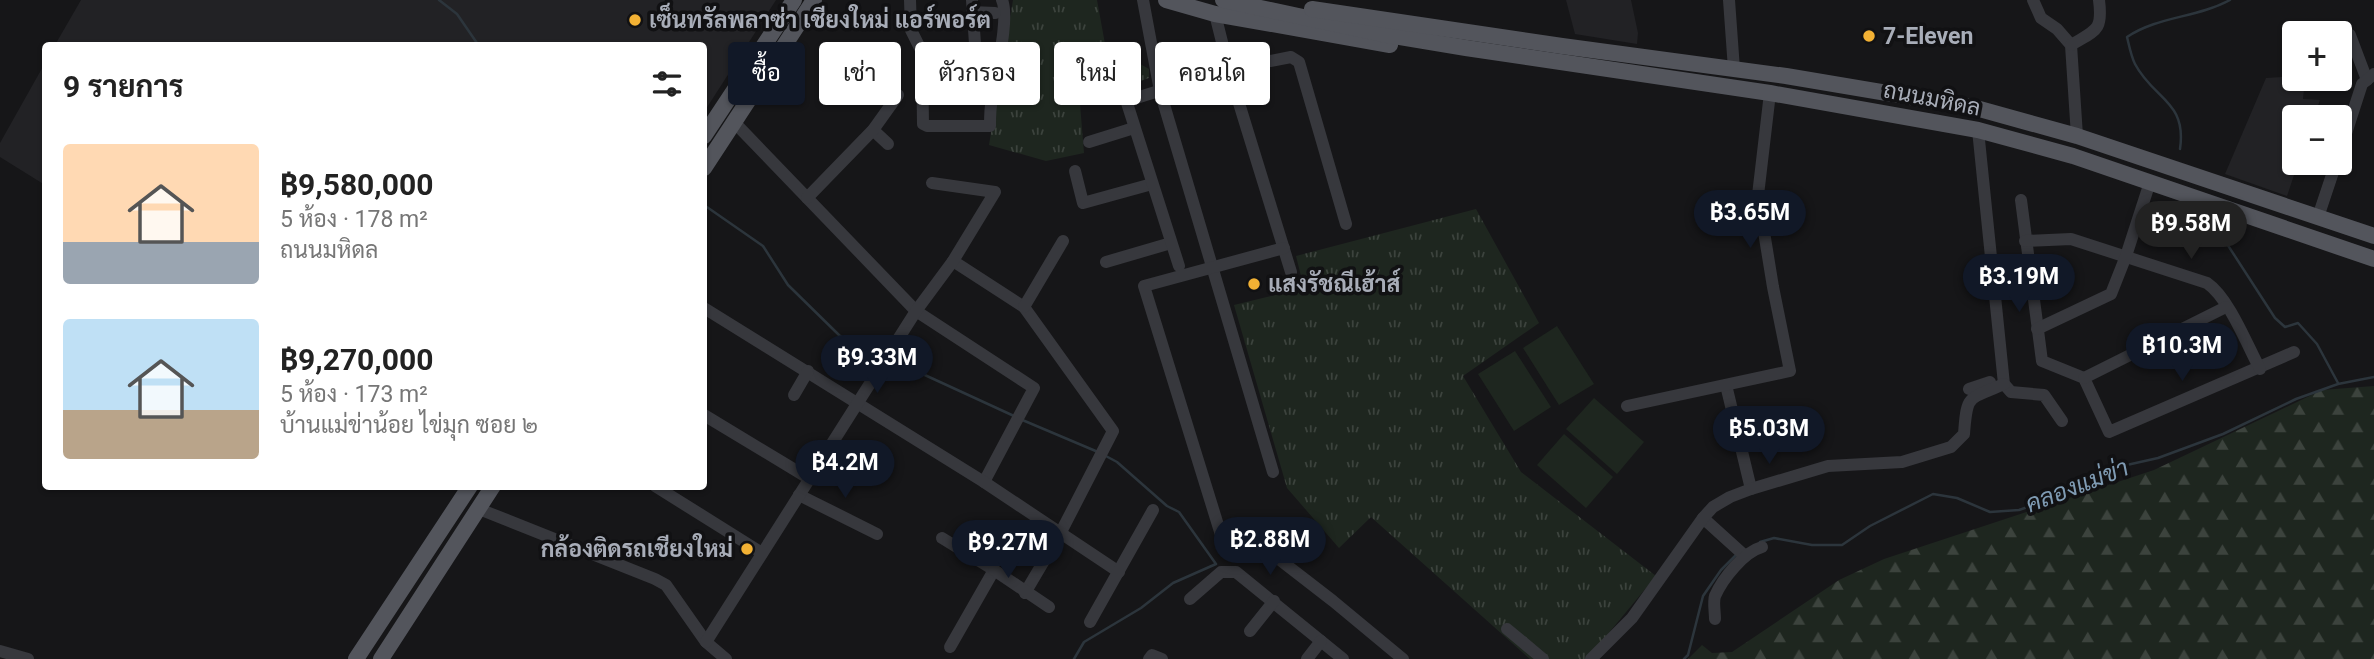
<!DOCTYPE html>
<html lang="th">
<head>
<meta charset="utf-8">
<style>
	:root { --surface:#fff; --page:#f6f6f6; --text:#222; --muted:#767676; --accent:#111827 }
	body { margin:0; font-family:Roboto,Sarabun,sans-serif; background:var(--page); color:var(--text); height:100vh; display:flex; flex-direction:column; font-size:26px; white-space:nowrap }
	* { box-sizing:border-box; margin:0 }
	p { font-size:23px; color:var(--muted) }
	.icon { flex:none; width:38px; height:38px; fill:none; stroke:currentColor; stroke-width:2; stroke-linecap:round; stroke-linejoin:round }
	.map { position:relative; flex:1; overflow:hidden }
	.side { position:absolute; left:42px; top:42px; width:665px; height:448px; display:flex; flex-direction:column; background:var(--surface); border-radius:7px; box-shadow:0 2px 5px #0004 }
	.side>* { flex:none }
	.top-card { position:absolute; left:728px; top:42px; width:665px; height:63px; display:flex; gap:14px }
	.fabs { position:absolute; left:2282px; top:21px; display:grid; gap:14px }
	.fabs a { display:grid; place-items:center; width:70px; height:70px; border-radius:7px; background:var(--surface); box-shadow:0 2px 5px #0004; font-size:35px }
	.price { position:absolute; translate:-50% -60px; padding:0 16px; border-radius:24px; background:var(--accent); color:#fff; font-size:23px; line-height:46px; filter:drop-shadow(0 2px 4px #0008) }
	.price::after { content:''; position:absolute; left:50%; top:42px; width:21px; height:16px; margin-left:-10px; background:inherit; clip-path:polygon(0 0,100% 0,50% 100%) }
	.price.current { background:#222; color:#fff }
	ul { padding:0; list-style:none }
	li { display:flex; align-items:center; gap:21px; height:175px; padding:0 21px }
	li span { display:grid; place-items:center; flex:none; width:196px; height:140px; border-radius:7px; color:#555 }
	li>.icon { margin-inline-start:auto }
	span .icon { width:84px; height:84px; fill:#fffc; stroke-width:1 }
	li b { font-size:30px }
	h2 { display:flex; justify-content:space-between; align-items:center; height:84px; padding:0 21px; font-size:30px }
	.tag { padding:0 24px; border-radius:7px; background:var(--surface); box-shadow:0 2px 5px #0004; font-size:24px; line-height:63px }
	.tag.current { background:var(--accent); color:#fff }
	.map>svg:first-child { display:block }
	.built { fill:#222225 }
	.grass { fill:url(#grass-tufts) }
	.forest { fill:url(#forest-firs) }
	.garden { fill:#1e261f }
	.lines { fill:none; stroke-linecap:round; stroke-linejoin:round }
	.stream { stroke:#2c353c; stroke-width:2.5 }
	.minor { stroke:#37383d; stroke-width:12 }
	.major { stroke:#53555c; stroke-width:16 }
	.poi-dot { fill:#f2b134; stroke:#111113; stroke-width:2.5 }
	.labels { text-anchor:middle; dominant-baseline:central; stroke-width:7; stroke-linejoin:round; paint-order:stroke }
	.poi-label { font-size:23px; font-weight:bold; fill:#a8adb8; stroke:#111113; text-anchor:start }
	.street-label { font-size:23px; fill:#a8adb8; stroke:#111113 }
	.water-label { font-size:24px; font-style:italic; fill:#7f9bb3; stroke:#111113 }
</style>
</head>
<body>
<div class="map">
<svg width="2374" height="659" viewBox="0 0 2374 659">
	<defs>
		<pattern id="grass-tufts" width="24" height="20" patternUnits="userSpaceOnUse" patternTransform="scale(1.75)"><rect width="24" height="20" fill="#1e261f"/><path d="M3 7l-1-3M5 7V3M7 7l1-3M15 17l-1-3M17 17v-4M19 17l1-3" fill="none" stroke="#3c433d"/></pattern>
		<pattern id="forest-firs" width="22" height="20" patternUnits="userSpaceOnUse" patternTransform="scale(1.75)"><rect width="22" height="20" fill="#1e261f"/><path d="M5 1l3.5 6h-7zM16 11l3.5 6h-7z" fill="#3c433d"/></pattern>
	</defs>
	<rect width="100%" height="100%" fill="#161618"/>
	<g class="built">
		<polygon points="81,0 776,0 704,112 704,46 55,45"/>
		<polygon points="1566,0 1631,0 1638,33 1637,44 1575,34"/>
		<polygon points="45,63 45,185 0,157 0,143"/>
		<polygon points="2282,77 2305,79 2303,99 2320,100 2314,117 2294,117 2294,163 2298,163 2287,196 2225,174 2266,78"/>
	</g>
	<g class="grass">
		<polygon points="1013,0 1097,0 1105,44 1149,69 1149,78 1118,89 1114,98 1079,92 1084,153 1046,161 989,145"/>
		<polygon points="1476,209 1539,323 1463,376 1521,472 1656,576 1587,659 1530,659 1371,517 1339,548 1287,488 1234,305 1304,288 1296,256"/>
	</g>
	<polygon class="forest" points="2374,386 2374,659 1688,659 1702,645 1712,653 1732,652 1839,580 1884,559 2154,470 2322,390"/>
	<g class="garden">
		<polygon points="1557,326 1594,384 1559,405 1523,348"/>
		<polygon points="1515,351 1551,407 1514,431 1478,374"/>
		<polygon points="1594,398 1644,442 1617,474 1566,429"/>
		<polygon points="1564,434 1613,477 1586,508 1537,465"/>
	</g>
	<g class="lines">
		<g class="stream">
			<polyline points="439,0 457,14 479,46"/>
			<path d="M2180 149C2187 101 2154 100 2135 64 2131 56 2129 45 2127 37 2158 16 2197 18 2230 0"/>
			<polyline points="704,205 763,246 788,285 840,336 884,357"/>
			<polyline points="2207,213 2275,318 2285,327 2298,323 2317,344 2338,383"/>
			<polyline points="890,359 1014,416"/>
			<polyline points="1020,419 1098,452"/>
			<polyline points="1760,542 1774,538 1812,545 1842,545 1870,526 1933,494 1957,498 1990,512 2019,510 2051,499 2109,469 2158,458 2223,434 2296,399 2338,384 2374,377"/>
			<polyline points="1074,659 1084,642 1141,608 1173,583 1216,564 1179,512 1167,506 1117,462 1104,455"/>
			<polyline points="1684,659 1688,655 1703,596 1721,570 1736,555"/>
		</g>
		<g class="minor">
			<path d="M910 0 911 30 922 52 923 124 927 126H990C990 117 990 108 992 99 995 76 1010 19 1002 0"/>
			<polyline points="972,0 975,44 973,94 993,92"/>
			<polyline points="1143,0 1160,91 1273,472"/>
			<polyline points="1729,0 1734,69"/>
			<polyline points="2033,0 2041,18 2057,29 2071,45 2077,136"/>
			<polyline points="972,12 995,13"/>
			<polyline points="1215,14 1230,74 1291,272"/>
			<polyline points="2340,37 2350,35 2367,80"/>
			<path d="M2071 45C2096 30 2103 31 2099 0"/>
			<polyline points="734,122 916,311 1034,388 984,482"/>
			<polyline points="873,130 888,144"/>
			<polyline points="1978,130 2004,384 2011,392 2044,395 2062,421"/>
			<polyline points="1089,142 1134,128"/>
			<polyline points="2340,152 2362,84 2374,74"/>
			<polyline points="1075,171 1083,203 1152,184"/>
			<polyline points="807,198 873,130 898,95"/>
			<polyline points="2021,200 2042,361 2084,378 2109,432 2294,352"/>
			<polyline points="2318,217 2336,163"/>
			<path d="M2025 241 2071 239 2207 283C2229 298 2247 345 2260 369"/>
			<polyline points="953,261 1024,307 1113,431 1061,532 1025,593"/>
			<polyline points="1106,262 1171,243"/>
			<polyline points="1179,266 1127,103 1133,99 1229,69 1291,57 1299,62 1346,224"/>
			<polyline points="1024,307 1063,241"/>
			<polyline points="704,308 984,482 1119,572"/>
			<polyline points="2037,329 2111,294 2126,256 2150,182"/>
			<polyline points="2084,378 2226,307"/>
			<polyline points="1726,385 1751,489"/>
			<polyline points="1969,389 1990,382"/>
			<polyline points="794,395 808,371"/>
			<polyline points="1627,406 1790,371 1773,287 1758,195 1770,93"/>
			<polyline points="704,415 810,479"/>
			<polyline points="655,486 762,553"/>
			<polyline points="799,495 877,534"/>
			<polyline points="479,509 655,579 666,585 706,642 726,659"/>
			<polyline points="1703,518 1745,556"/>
			<polyline points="1249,536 1333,601 1403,659"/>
			<polyline points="942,538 994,570 950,647"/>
			<polyline points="1222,538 1144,286 1284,248"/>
			<polyline points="994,570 1049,607"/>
			<polyline points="1190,599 1221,572 1236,572 1343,659"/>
			<path d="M1715 619C1715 612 1713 602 1715 596 1723 578 1744 552 1762 547"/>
			<polyline points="1090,622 1153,510"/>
			<polyline points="1507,629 1543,659"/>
			<polyline points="1250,631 1274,601"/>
			<polyline points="706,642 916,311 953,261 995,192 932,183"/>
			<polyline points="0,651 28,659"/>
			<polyline points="1149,659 1152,655 1162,659"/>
			<polyline points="1307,659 1321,641"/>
			<path d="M1591 659 1632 618 1703 518 1713 507 1730 497 1751 489 1828 466 1902 462 1951 447 1964 434C1967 393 1968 400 2004 384"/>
		</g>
		<g class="major">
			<polyline points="1166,0 1215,14 1390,45"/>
			<polyline points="1223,0 1382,34 1466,48 1770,93 1978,130 2073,156 2374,259"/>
			<polyline points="1312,9 1562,46 1786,76 1976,108 2077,136 2374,236"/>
			<polyline points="704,136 794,0"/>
			<polyline points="704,168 814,0"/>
			<polyline points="356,659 470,486"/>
			<polyline points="381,659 493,486"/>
		</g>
	</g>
	<g class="poi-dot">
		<circle cx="635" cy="20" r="7"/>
		<circle cx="1869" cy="36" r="7"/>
		<circle cx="1254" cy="284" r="7"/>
		<circle cx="747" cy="549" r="7"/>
	</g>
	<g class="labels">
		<g class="poi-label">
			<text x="649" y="20">เซ็นทรัลพลาซ่า เชียงใหม่ แอร์พอร์ต</text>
			<text x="1883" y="36">7-Eleven</text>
			<text x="1268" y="284">แสงรัชณีเฮ้าส์</text>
			<text x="733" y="549" text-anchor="end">กล้องติดรถเชียงใหม่</text>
		</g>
		<g class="street-label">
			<text transform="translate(1932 99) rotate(11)">ถนนมหิดล</text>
		</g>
		<g class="water-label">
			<text transform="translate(2077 486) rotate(-21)">คลองแม่ข่า</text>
		</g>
	</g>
</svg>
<div class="fabs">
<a>+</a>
<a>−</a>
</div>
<b class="price" style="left:1750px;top:250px">฿3.65M</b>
<b class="price current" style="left:2191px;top:261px">฿9.58M</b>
<b class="price" style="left:2019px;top:314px">฿3.19M</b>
<b class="price" style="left:2182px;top:383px">฿10.3M</b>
<b class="price" style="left:877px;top:395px">฿9.33M</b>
<b class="price" style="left:1769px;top:466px">฿5.03M</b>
<b class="price" style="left:845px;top:500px">฿4.2M</b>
<b class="price" style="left:1270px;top:577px">฿2.88M</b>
<b class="price" style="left:1008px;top:580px">฿9.27M</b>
<div class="top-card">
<a class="tag current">ซื้อ</a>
<a class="tag">เช่า</a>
<a class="tag">ตัวกรอง</a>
<a class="tag">ใหม่</a>
<a class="tag">คอนโด</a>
</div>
<section class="side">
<h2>9 รายการ<svg class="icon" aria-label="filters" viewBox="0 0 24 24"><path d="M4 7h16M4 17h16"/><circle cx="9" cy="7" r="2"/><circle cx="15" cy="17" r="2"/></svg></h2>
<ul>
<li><span style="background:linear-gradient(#ffd9b3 70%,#9aa5b1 0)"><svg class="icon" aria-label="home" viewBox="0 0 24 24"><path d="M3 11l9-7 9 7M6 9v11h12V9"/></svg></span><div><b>฿9,580,000</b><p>5 ห้อง · 178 m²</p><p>ถนนมหิดล</p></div></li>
<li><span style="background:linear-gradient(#bfe0f5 65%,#b9a48a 0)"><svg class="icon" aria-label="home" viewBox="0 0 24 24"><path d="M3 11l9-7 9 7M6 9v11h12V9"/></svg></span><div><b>฿9,270,000</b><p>5 ห้อง · 173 m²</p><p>บ้านแม่ข่าน้อย ไข่มุก ซอย ๒</p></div></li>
</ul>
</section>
</div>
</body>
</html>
